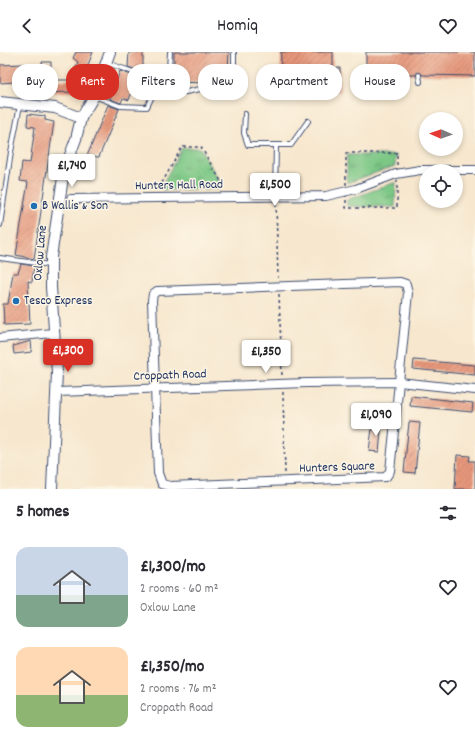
<!DOCTYPE html>
<html lang="en">
<head>
<meta charset="utf-8">
<style>
	:root { --surface:#fff; --page:#f7f7f7; --text:#2b2b33; --muted:#7c7c81; --accent:#d93025 }
	body { margin:0; font-family:Dekko,sans-serif; background:var(--page); color:var(--text); height:100vh; display:flex; flex-direction:column; font-size:15px; white-space:nowrap }
	* { box-sizing:border-box; margin:0 }
	p { font-size:13px; color:var(--muted) }
	.icon { flex:none; width:22px; height:22px; fill:none; stroke:currentColor; stroke-width:2; stroke-linecap:round; stroke-linejoin:round }
	.map { position:relative; height:437px; overflow:hidden }
	.side { display:flex; flex-direction:column; background:var(--surface); flex:1 }
	.side>* { flex:none }
	.banner { position:absolute; left:12px; top:12px; width:451px; height:36px; display:flex; gap:8px }
	.needle { width:26px; rotate:272deg }
	.tools { position:absolute; left:419px; top:60px; display:grid; gap:8px }
	.tools a { display:grid; place-items:center; width:44px; height:44px; border-radius:50%; background:var(--surface); box-shadow:0 2px 6px #0003; font-size:20px }
	.price { position:absolute; translate:-50% -34px; padding:0 9px; border-radius:4px; background:#fff; color:#222; font-size:13px; line-height:26px; filter:drop-shadow(0 1px 2px #0008) }
	.price::after { content:''; position:absolute; left:50%; top:24px; width:12px; height:9px; margin-left:-6px; background:inherit; clip-path:polygon(0 0,100% 0,50% 100%) }
	.price.current { background:var(--accent); color:#fff }
	ul { padding:0; list-style:none }
	li { display:flex; align-items:center; gap:12px; height:100px; padding:0 16px }
	li span { display:grid; place-items:center; flex:none; width:112px; height:80px; border-radius:12px; color:#555 }
	li>.icon { margin-inline-start:auto }
	span .icon { width:48px; height:48px; fill:#fffc; stroke-width:1 }
	li b { font-size:17px }
	h2 { display:flex; justify-content:space-between; align-items:center; height:48px; padding:0 16px; font-size:17px }
	.chip { padding:0 14px; border-radius:16px; background:var(--surface); box-shadow:0 2px 6px #0003; font-size:14px; line-height:36px }
	.chip.current { background:var(--accent); color:#fff }
	header { display:flex; justify-content:space-between; align-items:center; height:52px; padding:0 16px; background:var(--surface); font-size:18px; font-weight:600 }
	.map>svg:first-child { display:block }
	.grass { fill:url(#grass-tufts); stroke:#4c7b72 }
	.building { fill:url(#building-hatch) }
	.lines { fill:none; stroke-linecap:round; stroke-linejoin:round }
	.service-casing { stroke:#3c4b6f; stroke-width:6 }
	.minor-casing { stroke:#3c4b6f; stroke-width:10 }
	.tertiary-casing { stroke:#3c4b6f; stroke-width:12 }
	.path { stroke:#3c4b6f; stroke-width:1.5; stroke-dasharray:3 3; stroke-linecap:butt }
	.service { stroke:#fff; stroke-width:4 }
	.minor { stroke:#fff; stroke-width:8 }
	.tertiary { stroke:#fff; stroke-width:10 }
	.poi-dot { fill:#1f6fb2; stroke:#fcf5e5; stroke-width:1.5 }
	.labels { text-anchor:middle; dominant-baseline:central; stroke-width:3; stroke-linejoin:round; paint-order:stroke }
	.street-label { font-size:13px; fill:#1b2f5e; stroke:#fcf5e5 }
	.poi-label { font-size:13px; fill:#1b2f5e; stroke:#fcf5e5; text-anchor:start }
</style>
</head>
<body>
<header><svg class="icon" aria-label="back" viewBox="0 0 24 24"><path d="M15 5l-7 7 7 7"/></svg>Homiq<svg class="icon" aria-label="heart" viewBox="0 0 24 24"><path d="M12 20l-8-8c-3-5 5-10 8-4 3-6 11-1 8 4z"/></svg></header>
<div class="map">
<svg width="475" height="437" viewBox="0 0 475 437">
	<defs>
		<pattern id="grass-tufts" width="24" height="20" patternUnits="userSpaceOnUse"><rect width="24" height="20" fill="#7cc785"/><path d="M3 7l-1-3M5 7V3M7 7l1-3M15 17l-1-3M17 17v-4M19 17l1-3" fill="none" stroke="#65a270"/></pattern>
		<pattern id="building-hatch" width="6" height="6" patternUnits="userSpaceOnUse"><rect width="6" height="6" fill="#e7977a"/><path d="M-1 1l2-2M0 6l6-6M5 7l2-2" fill="none" stroke="#ba7c67"/></pattern>
	</defs>
	<rect width="100%" height="100%" fill="#fcf5e5"/>
	<filter id="ink" filterUnits="userSpaceOnUse"><feTurbulence type="fractalNoise" baseFrequency=".025" numOctaves="2"/><feDisplacementMap in="SourceGraphic" scale="8" xChannelSelector="R" yChannelSelector="G"/><feConvolveMatrix kernelMatrix="1 2 1 2 8 2 1 2 1" color-interpolation-filters="sRGB"/></filter>
	<filter id="wash" filterUnits="userSpaceOnUse"><feTurbulence type="fractalNoise" baseFrequency=".012" numOctaves="4" result="noise"/><feDisplacementMap in="SourceGraphic" scale="16" xChannelSelector="R" yChannelSelector="G"/><feGaussianBlur stdDeviation="0.9" result="paint"/><feColorMatrix in="noise" values="0 0 0 0 0 0 0 0 0 0 0 0 0 0 0 0 0 1.4 0 .05"/><feComposite in="paint" operator="in"/></filter>
	<g filter="url(#wash)">
		<rect width="100%" height="100%" fill="#f7e7ce"/>
		<g class="grass">
			<polygon points="182,96 200,96 220,130 220,137 163,138 163,131"/>
			<polygon points="347,103 396,103 395,114 347,131"/>
			<polygon points="396,130 395,155 347,154 347,148"/>
		</g>
		<g id="blocks">
			<g class="building">
				<polygon points="76,0 93,0 80,34 70,27 78,10 73,6"/>
				<polygon points="129,0 143,0 143,14 141,14 140,19 128,15"/>
				<polygon points="174,0 229,0 228,20 208,19 208,31 174,30"/>
				<polygon points="281,0 333,0 333,16 340,16 340,40 280,39"/>
				<polygon points="366,0 475,0 475,24 423,23 419,20 416,23 366,23"/>
				<polygon points="42,10 51,10 51,28 69,28 74,40 34,41 32,39 31,29 0,31 0,13 23,12 24,18 43,17"/>
				<polygon points="120,19 137,25 129,48 123,46 121,51 110,47"/>
				<polygon points="108,53 119,57 99,105 87,104"/>
				<polygon points="28,62 45,64 45,68 54,70 34,207 16,203 28,130 20,129 22,110 30,111 35,75 27,74"/>
				<polygon points="21,212 34,214 32,230 28,229 30,272 4,273 3,252 8,252 13,221 18,221"/>
				<polygon points="31,289 32,300 14,302 13,294"/>
				<polygon points="414,308 475,313 475,323 413,317"/>
				<polygon points="411,344 473,351 472,360 410,354"/>
				<polygon points="373,369 382,370 379,400 369,399"/>
				<polygon points="409,370 420,371 415,421 404,420"/>
				<polygon points="457,403 470,404 469,409 475,409 475,437 455,437"/>
			</g>
		</g>
	</g>
	<g filter="url(#ink)">
		<use href="#blocks" fill-opacity="0" stroke="#3c4b6f" stroke-width="1"/>
		<g class="lines">
			<g class="service-casing">
				<g id="service">
					<polyline points="170,0 168,35 186,40 234,30 234,0"/>
					<polyline points="107,11 139,22 162,23"/>
					<polyline points="419,23 420,30"/>
					<polyline points="94,44 120,54 147,55 162,23 169,23"/>
					<polyline points="245,62 244,81 248,93 291,93 308,69"/>
					<polyline points="275,144 276,93"/>
					<polyline points="0,173 11,100 20,53"/>
					<polyline points="0,206 50,213"/>
				</g>
			</g>
			<g class="minor-casing">
				<g id="minor">
					<polyline points="71,147 326,144 356,137 396,122 420,118 475,118"/>
					<polygon points="400,230 406,232 408,241 390,419 386,425 170,434 162,432 158,421 152,248 153,242 157,239"/>
					<polyline points="0,286 53,281"/>
					<polyline points="57,340 307,331 399,330 475,338"/>
				</g>
			</g>
			<g class="tertiary-casing">
				<g id="tertiary">
					<polyline points="0,50 55,56 81,66"/>
					<polyline points="52,437 57,320 51,235 51,205 64,119 76,87 81,66 94,44 110,0"/>
				</g>
			</g>
			<g class="path">
				<rect x="346" y="101" width="51" height="55"/>
				<polyline points="162,137 162,131 182,95 201,95 222,131 222,137"/>
				<polyline points="276,152 278,226"/>
				<polyline points="279,242 282,324"/>
				<polyline points="283,340 285,422"/>
			</g>
			<use href="#service" class="service"/>
			<use href="#minor" class="minor"/>
			<use href="#tertiary" class="tertiary"/>
		</g>
	</g>
	<g class="poi-dot">
		<circle cx="34" cy="154" r="4"/>
		<circle cx="16" cy="249" r="4"/>
	</g>
	<g class="labels">
		<g class="street-label">
			<text transform="translate(179 134) rotate(-1)">Hunters Hall Road</text>
			<text transform="translate(41 201) rotate(-85)">Oxlow Lane</text>
			<text transform="translate(170 324) rotate(-2)">Croppath Road</text>
			<text transform="translate(337 416) rotate(-2)">Hunters Square</text>
		</g>
		<g class="poi-label">
			<text x="42" y="154">B Wallis &amp; Son</text>
			<text x="24" y="249">Tesco Express</text>
		</g>
	</g>
</svg>
<div class="tools">
<a><svg class="needle" viewBox="-14 -14 28 28"><path d="M0-13l5 13h-10z" fill="#e53935"/><path d="M0 13l5-13h-10z" fill="#7c7c81"/></svg></a>
<a><svg class="icon" aria-label="locate" viewBox="0 0 24 24"><circle cx="12" cy="12" r="6"/><path d="M12 2v4M12 18v4M2 12h4M18 12h4"/></svg></a>
</div>
<b class="price" style="left:72px;top:136px">£1,740</b>
<b class="price" style="left:275px;top:155px">£1,500</b>
<b class="price current" style="left:68px;top:321px">£1,300</b>
<b class="price" style="left:266px;top:322px">£1,350</b>
<b class="price" style="left:376px;top:385px">£1,090</b>
<div class="banner">
<a class="chip">Buy</a>
<a class="chip current">Rent</a>
<a class="chip">Filters</a>
<a class="chip">New</a>
<a class="chip">Apartment</a>
<a class="chip">House</a>
</div>
</div>
<section class="side">
<h2>5 homes<svg class="icon" aria-label="filters" viewBox="0 0 24 24"><path d="M4 7h16M4 17h16"/><circle cx="9" cy="7" r="2"/><circle cx="15" cy="17" r="2"/></svg></h2>
<ul>
<li><span style="background:linear-gradient(#c9d6e8 60%,#7fa58c 0)"><svg class="icon" aria-label="home" viewBox="0 0 24 24"><path d="M3 11l9-7 9 7M6 9v11h12V9"/></svg></span><div><b>£1,300/mo</b><p>2 rooms · 60 m²</p><p>Oxlow Lane</p></div><svg class="icon" aria-label="heart" viewBox="0 0 24 24"><path d="M12 20l-8-8c-3-5 5-10 8-4 3-6 11-1 8 4z"/></svg></li>
<li><span style="background:linear-gradient(#ffd9b3 60%,#8fb573 0)"><svg class="icon" aria-label="home" viewBox="0 0 24 24"><path d="M3 11l9-7 9 7M6 9v11h12V9"/></svg></span><div><b>£1,350/mo</b><p>2 rooms · 76 m²</p><p>Croppath Road</p></div><svg class="icon" aria-label="heart" viewBox="0 0 24 24"><path d="M12 20l-8-8c-3-5 5-10 8-4 3-6 11-1 8 4z"/></svg></li>
</ul>
</section>
</body>
</html>
